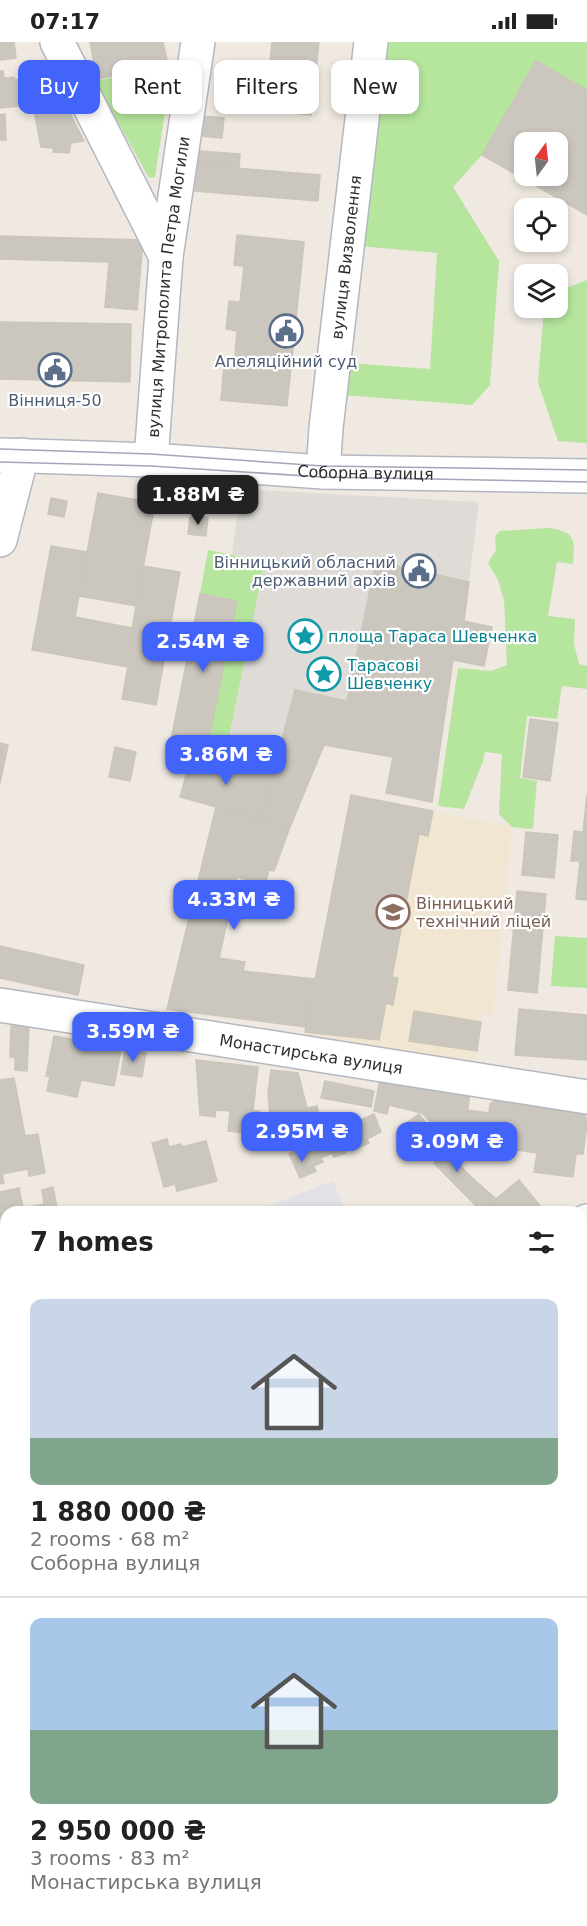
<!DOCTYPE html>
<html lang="en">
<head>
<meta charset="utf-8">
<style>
	:root { --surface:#fff; --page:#f6f6f6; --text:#222; --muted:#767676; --line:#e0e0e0; --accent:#4264fb }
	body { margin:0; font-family:"DejaVu Sans",sans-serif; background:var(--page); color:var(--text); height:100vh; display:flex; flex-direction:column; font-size:22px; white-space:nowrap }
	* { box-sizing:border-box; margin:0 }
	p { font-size:20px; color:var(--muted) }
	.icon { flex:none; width:33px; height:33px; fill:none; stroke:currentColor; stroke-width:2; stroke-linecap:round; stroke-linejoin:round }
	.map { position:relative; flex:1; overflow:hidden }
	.drawer { position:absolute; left:0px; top:1164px; width:588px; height:720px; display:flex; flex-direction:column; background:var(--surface); border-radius:18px 18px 0 0; box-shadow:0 3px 9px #0003 }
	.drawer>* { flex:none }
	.hud { position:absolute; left:18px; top:18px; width:552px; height:54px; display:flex; gap:12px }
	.needle { width:39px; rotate:15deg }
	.tools { position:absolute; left:514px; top:90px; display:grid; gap:12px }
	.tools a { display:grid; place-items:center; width:54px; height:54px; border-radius:12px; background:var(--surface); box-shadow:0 3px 9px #0003; font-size:30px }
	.price { position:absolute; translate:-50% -51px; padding:0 14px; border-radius:12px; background:var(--accent); color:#fff; font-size:20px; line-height:39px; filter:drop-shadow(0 2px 3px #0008) }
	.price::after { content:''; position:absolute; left:50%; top:36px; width:18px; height:14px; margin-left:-9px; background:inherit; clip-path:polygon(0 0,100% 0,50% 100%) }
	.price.on { background:#222; color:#fff }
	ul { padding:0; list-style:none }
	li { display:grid; align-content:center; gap:12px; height:318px; padding:0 30px }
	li+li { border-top:2px solid var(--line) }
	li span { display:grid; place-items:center; height:186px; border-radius:12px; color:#555 }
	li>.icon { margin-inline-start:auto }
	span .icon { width:108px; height:108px; fill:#fffc; stroke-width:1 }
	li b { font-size:26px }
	h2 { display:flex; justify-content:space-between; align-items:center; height:72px; padding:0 30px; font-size:26px }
	.chip { padding:0 21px; border-radius:12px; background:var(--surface); box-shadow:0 3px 9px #0003; font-size:21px; line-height:54px }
	.chip.on { background:var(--accent); color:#fff }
	.status { display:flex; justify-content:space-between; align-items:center; height:42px; padding:0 30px; background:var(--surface); direction:ltr }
	.status svg { height:16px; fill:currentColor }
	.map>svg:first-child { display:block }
	.industrial { fill:#e3e1e8 }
	.education { fill:#f0e6d1 }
	.green { fill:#b6e59e }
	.plaza { fill:#dfdcd8 }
	.water { fill:#75cff0 }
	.building { fill:#cbc7bf; stroke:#cbc5ba; stroke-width:1.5; fill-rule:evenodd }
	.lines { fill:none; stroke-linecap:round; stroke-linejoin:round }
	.minor-casing { stroke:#b4b7c1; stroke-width:36 }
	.minor { stroke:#fff; stroke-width:33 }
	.tram { stroke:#a3a6b8; stroke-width:1.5 }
	.labels { text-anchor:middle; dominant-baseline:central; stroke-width:4.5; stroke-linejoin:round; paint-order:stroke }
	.street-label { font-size:16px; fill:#2e2e2e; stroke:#fff }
	.service-label { font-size:16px; fill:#4e5e75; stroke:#fff }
	.culture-label { font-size:16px; fill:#0d838f; stroke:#fff; text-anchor:start }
	.education-label { font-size:16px; fill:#785e54; stroke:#fff; text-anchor:start }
</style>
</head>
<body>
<div class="status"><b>07:17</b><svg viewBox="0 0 49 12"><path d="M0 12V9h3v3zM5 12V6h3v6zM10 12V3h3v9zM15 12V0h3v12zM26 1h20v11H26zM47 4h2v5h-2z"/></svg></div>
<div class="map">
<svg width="587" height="1884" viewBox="0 0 587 1884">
	<rect width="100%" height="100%" fill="#efe9e1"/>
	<g class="industrial">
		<polygon points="333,1139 344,1165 335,1170 253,1170"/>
		<rect x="0" y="1225" width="6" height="142"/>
	</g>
	<polygon class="education" points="351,753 512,785 493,973 482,972 475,1021 303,998"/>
	<g class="green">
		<polygon points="370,0 587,0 587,48 482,113 453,145 499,219 490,343 472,363 330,352 334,320 430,327 437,211 348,203"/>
		<polygon points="172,24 155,135 149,136 95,39"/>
		<polygon points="587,238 587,401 558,399 538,341 544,266 558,266 558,249"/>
		<path d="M549 486C576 490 575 497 573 522L557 520 548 574 575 577 574 602 579 622 587 624V647L562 644 557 677 527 674 520 736 537 739 533 787 512 785 499 772 502 712 485 710 483 719 464 767 438 764 458 626 491 629 507 623 504 558 498 538 488 521 496 508 495 494 500 489Z"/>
		<polygon points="208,508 265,519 225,716 206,711 237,559 200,552"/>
		<polygon points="555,894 587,896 587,946 551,944"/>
	</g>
	<polygon class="plaza" points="241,447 479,460 469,540 376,519 347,659 295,648 273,730 225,716 265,519 232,512"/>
	<polygon class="water" points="587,1573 587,1884 0,1884 0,1595 6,1595 6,1878 582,1878 582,1575"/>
	<g class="building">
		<polygon points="0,0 14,0 16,16 0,18"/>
		<polygon points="90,0 163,0 168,23 97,37"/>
		<polygon points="272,0 319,0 311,73 265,68"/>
		<path d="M536 19 587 48V173L482 113ZM525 100H558V134H525Z"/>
		<polygon points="44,23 64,60 0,66 0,29 3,29 4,36 14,35 15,38 24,37 22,24"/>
		<polygon points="64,60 84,99 71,101 69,111 53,110 54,106 41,105 33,63"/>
		<polygon points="5,72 6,98 0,98 0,73"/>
		<polygon points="202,74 224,76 222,96 200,94"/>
		<polygon points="199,109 240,112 239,126 198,123"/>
		<polygon points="198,123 320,133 318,159 195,149"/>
		<polygon points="237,193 304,200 287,364 221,358 224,323 234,325 237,289 226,287 229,259 240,260 244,224 234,223"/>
		<polygon points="0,194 143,198 137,268 105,265 109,220 0,217"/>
		<polygon points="0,280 131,282 130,340 0,337"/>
		<polygon points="98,451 155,461 136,564 79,554"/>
		<polygon points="51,456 67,459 64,475 48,472"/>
		<polygon points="190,475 208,476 206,494 188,492"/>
		<polygon points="51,504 87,510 75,575 132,586 144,524 180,530 156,663 122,657 128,625 32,608"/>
		<polygon points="376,519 469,540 464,579 492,585 484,624 453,618 432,760 386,751 393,715 324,703 290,785 261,777 295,648 347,659"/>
		<polygon points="200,552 237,559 206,711 170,703"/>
		<polygon points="530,677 558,681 550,739 523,735"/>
		<polygon points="0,701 8,703 0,741"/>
		<polygon points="115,705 136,710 130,739 109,735"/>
		<polygon points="192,711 272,733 261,777 180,755"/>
		<polygon points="587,752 587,858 576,857 580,819 571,819 574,789 583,790"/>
		<polygon points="351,753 433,769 428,794 419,792 392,935 398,936 393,963 386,961 379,998 305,990"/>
		<polygon points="216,765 290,785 274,829 269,828 265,842 237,835 219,916 245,920 243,929 314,937 305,985 167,967"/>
		<polygon points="526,790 558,793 554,836 522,833"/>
		<polygon points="517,849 546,852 537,951 508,948"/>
		<polygon points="0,904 84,923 78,953 0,936"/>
		<polygon points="519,967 587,973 587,1018 515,1013"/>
		<polygon points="414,969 481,980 477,1009 409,999"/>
		<polygon points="11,984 29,984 27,1029 15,1028 15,1015 10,1015"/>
		<polygon points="54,994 87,1000 87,996 122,1003 114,1044 81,1038 77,1055 47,1049 50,1035 46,1034"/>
		<polygon points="125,1007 146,1011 142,1035 121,1032"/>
		<polygon points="196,1018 258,1025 253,1069 259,1069 257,1084 245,1082 244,1091 228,1089 230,1069 216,1068 215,1075 200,1073"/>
		<polygon points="271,1028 298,1031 307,1066 317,1064 322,1085 272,1098 268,1051"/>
		<polygon points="14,1036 25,1094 38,1092 45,1131 29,1134 28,1127 2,1132 4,1141 0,1142 0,1038"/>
		<polygon points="380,1037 470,1049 465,1090 436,1085 422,1071 389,1063 387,1072 374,1069"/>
		<polygon points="325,1039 374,1049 371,1065 321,1056"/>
		<polygon points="498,1057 579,1066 587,1077 587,1082 583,1112 576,1112 573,1135 534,1130 537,1111 488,1104 487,1109 462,1106 467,1068 489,1071 490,1062"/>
		<polygon points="374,1072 381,1090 367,1097 369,1101 356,1107 354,1102 343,1106 345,1111 334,1115 332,1111 321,1116 323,1120 313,1124 304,1104"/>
		<polygon points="419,1072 430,1087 418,1095 407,1081"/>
		<polygon points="430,1087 447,1110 470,1134 496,1157 481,1169 434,1121 436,1119 428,1109 430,1107 420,1094"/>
		<polygon points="167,1097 169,1105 181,1102 182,1105 206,1099 217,1139 177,1149 175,1142 164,1145 152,1101"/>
		<polygon points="305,1105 316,1129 300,1136 289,1112"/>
		<polygon points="519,1138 545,1170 480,1170 496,1157"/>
		<polygon points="53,1145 58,1170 6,1170 6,1191 0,1192 0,1150 19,1146 23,1166 44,1162 42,1148"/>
		<polygon points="587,1213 587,1270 582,1274 582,1218"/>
		<rect x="0" y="1285" width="6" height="68"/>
		<polygon points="582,1323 587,1329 587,1378 584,1379 587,1389 587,1398 582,1399"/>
	</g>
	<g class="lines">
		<g class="minor-casing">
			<g id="minor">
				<polyline points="57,0 166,215"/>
				<path id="s1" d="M0 413 151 418 323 430 587 434"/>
				<path id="s2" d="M151 418 166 215 198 0"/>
				<path id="s3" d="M323 430 326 386 371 0"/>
				<polyline points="0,498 22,413"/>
				<path id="s4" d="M0 963 587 1055"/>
				<polyline points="582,1182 587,1179"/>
				<polyline points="0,1393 6,1393"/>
			</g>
		</g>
		<use href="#minor" class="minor"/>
		<g class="tram">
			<polyline points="0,407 151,412 323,424 587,428"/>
			<polyline points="0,420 151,424 322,435 587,440"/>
		</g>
	</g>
	<defs>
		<g id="civic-ring" transform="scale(1.725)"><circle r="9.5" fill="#fff" stroke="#5c6f8a" stroke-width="1.5"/><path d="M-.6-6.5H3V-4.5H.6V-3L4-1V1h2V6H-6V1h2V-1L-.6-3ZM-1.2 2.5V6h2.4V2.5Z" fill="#5c6f8a"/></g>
		<g id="sight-ring" transform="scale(1.725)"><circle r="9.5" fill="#fff" stroke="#0f9aa8" stroke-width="1.5"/><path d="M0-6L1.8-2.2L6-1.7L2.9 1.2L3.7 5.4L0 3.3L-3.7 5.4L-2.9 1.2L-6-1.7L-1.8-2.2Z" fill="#0f9aa8"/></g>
		<g id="university-ring" transform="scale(1.725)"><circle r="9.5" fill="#fff" stroke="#8d6e63" stroke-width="1.5"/><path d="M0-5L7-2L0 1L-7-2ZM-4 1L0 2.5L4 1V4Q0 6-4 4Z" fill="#8d6e63"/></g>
	</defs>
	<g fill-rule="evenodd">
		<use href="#civic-ring" x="286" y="289"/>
		<use href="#civic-ring" x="55" y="328"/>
		<use href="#civic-ring" x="419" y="529"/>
		<use href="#sight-ring" x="305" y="594"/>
		<use href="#sight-ring" x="324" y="632"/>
		<use href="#university-ring" x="393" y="870"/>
	</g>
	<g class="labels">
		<g class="street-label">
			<text stroke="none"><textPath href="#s3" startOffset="216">вулиця Визволення</textPath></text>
			<text stroke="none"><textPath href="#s2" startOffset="174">вулиця Митрополита Петра Могили</textPath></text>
			<text stroke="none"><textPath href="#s1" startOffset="366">Соборна вулиця</textPath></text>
			<text stroke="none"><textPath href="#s4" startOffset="315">Монастирська вулиця</textPath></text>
		</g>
		<g class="service-label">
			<text x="286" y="319">Апеляційний суд</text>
			<text x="55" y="358">Вінниця-50</text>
			<text x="396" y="520" text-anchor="end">Вінницький обласний<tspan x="396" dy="18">державний архів</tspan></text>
		</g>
		<g class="culture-label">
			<text x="328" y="594">площа Тараса Шевченка</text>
			<text x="347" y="623">Тарасові<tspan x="347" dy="18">Шевченку</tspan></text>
		</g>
		<g class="education-label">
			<text x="416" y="861">Вінницький<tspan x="416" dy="18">технічний ліцей</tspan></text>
		</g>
	</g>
</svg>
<div class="tools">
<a><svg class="needle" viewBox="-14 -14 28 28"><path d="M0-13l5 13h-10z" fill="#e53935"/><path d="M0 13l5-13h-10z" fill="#767676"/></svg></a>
<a><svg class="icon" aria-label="locate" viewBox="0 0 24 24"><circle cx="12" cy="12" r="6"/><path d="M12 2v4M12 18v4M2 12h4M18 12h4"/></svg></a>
<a><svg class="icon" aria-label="layers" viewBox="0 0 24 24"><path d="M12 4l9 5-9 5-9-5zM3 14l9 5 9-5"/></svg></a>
</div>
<b class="price on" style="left:198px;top:484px">1.88M ₴</b>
<b class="price" style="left:203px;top:631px">2.54M ₴</b>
<b class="price" style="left:226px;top:744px">3.86M ₴</b>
<b class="price" style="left:234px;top:889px">4.33M ₴</b>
<b class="price" style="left:133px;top:1021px">3.59M ₴</b>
<b class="price" style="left:302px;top:1121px">2.95M ₴</b>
<b class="price" style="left:457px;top:1131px">3.09M ₴</b>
<div class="hud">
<a class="chip on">Buy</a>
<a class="chip">Rent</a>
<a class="chip">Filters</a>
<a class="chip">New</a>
</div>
<section class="drawer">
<h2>7 homes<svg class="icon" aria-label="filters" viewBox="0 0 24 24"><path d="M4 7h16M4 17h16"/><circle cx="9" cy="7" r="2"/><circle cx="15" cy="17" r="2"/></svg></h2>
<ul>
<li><span style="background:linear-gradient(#c9d6e8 75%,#7fa58c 0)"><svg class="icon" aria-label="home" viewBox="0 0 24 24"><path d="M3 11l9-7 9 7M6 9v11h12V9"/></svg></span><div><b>1 880 000 ₴</b><p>2 rooms · 68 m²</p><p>Соборна вулиця</p></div></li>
<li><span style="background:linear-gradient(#a9c7e8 60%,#7fa58c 0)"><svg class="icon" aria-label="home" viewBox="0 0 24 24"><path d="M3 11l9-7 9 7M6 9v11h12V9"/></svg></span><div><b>2 950 000 ₴</b><p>3 rooms · 83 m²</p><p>Монастирська вулиця</p></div></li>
</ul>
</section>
</div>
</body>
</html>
